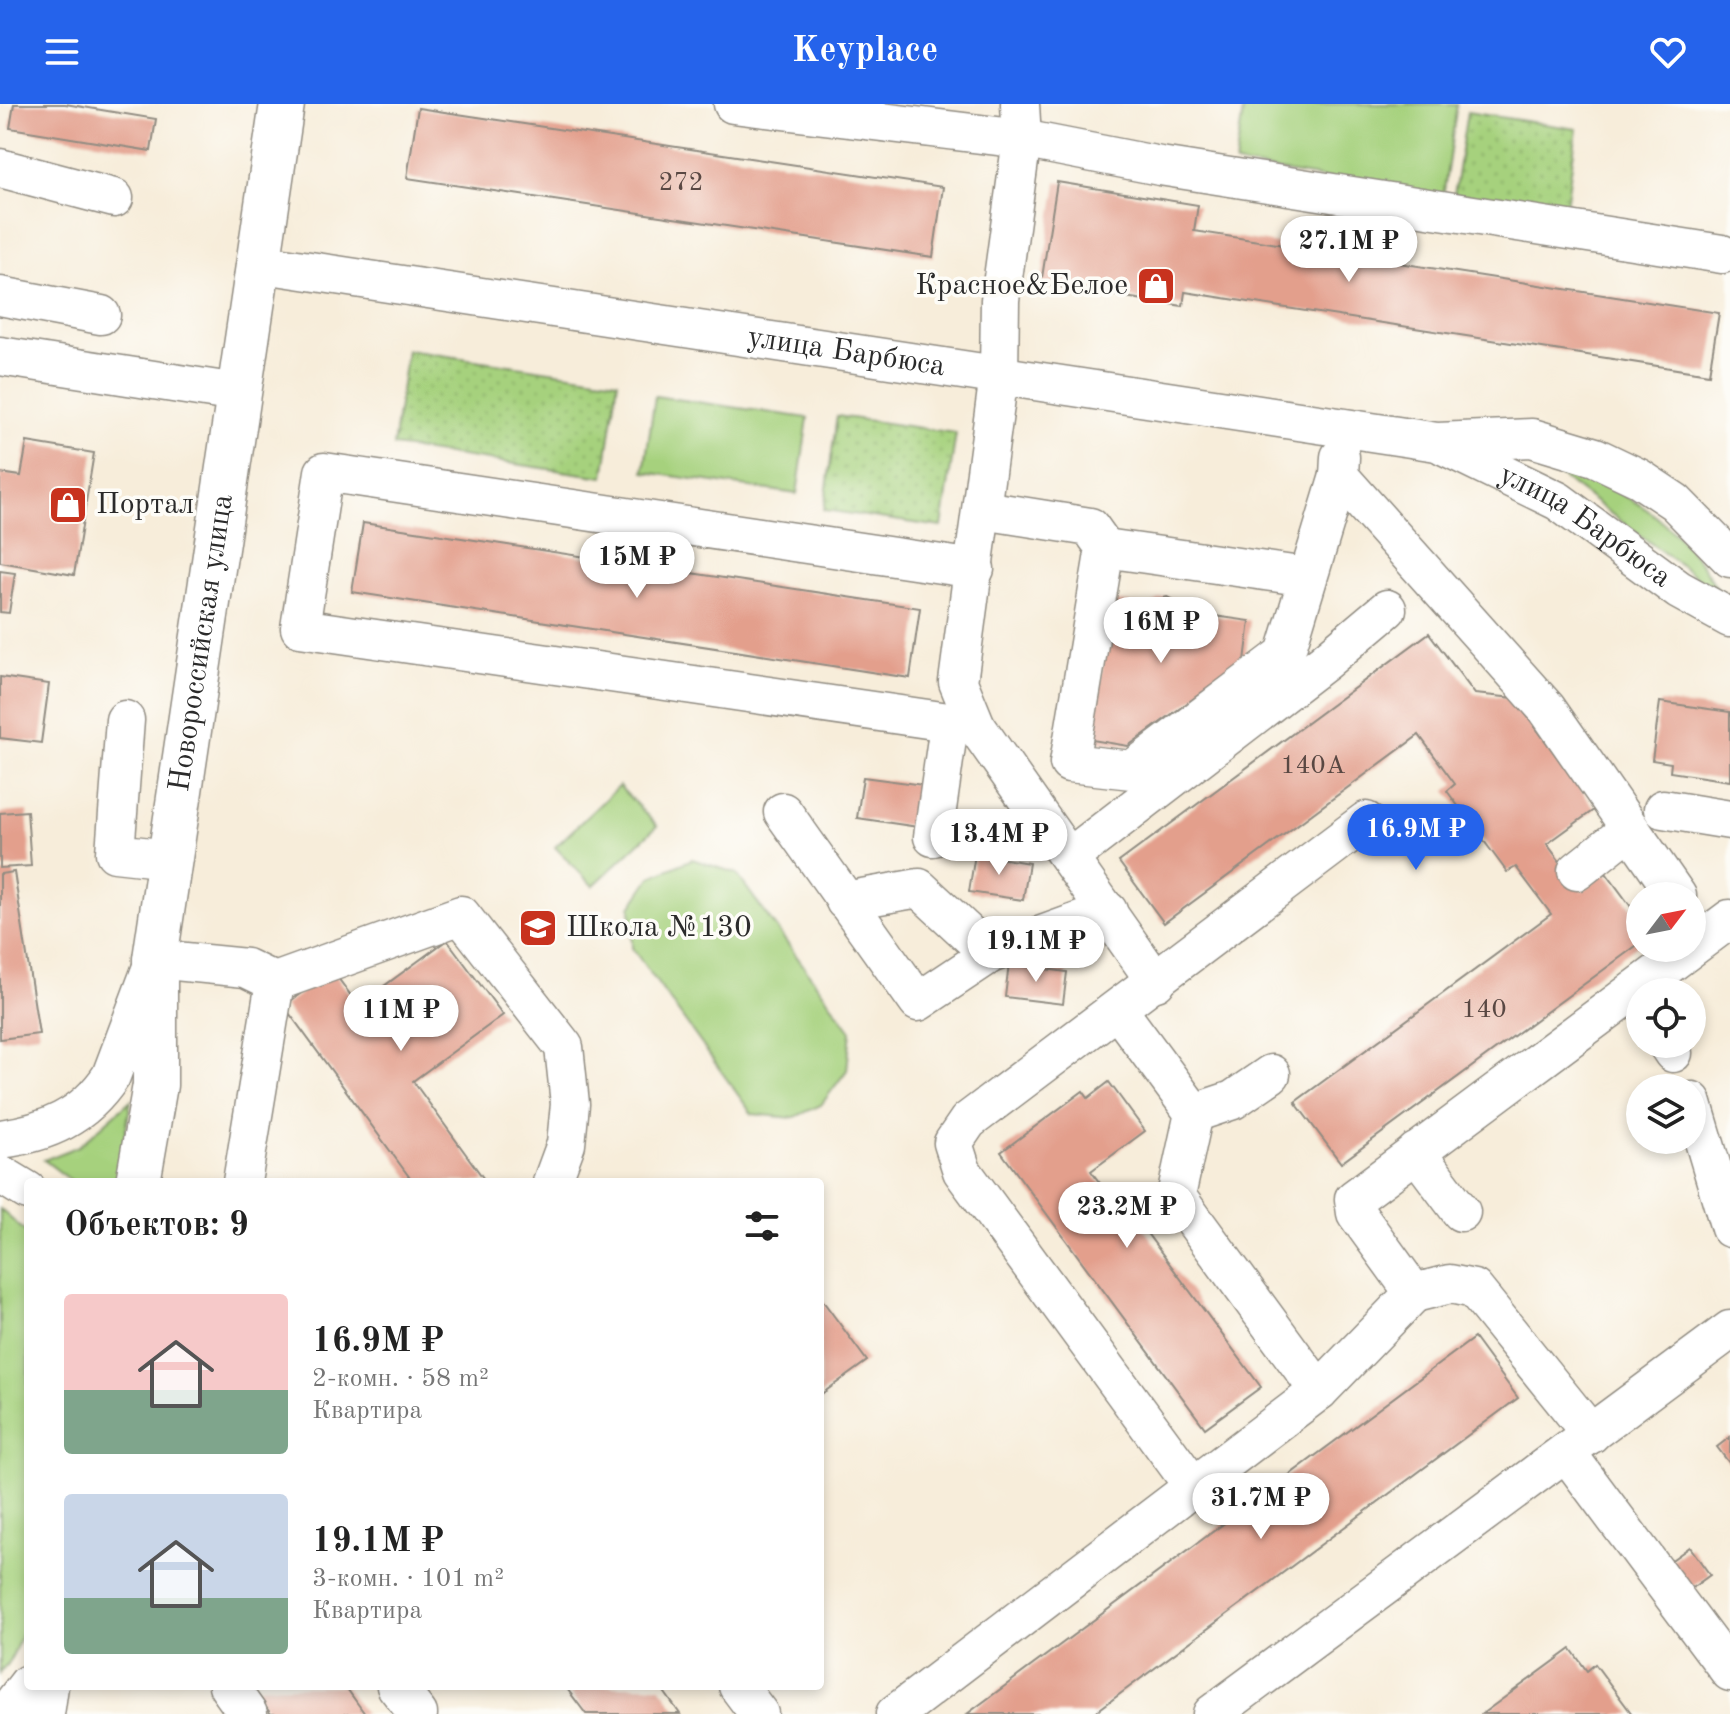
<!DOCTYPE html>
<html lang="ru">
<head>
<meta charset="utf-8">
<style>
	:root { --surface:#fff; --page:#f2f2f2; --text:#222; --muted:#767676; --accent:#2563eb }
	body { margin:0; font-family:"Old Standard TT",serif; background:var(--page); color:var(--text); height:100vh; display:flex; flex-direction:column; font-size:30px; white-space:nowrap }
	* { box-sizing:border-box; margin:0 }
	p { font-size:26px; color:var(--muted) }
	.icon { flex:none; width:44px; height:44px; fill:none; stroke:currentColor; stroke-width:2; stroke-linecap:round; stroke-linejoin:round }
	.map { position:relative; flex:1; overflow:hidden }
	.drawer { position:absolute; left:24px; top:1074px; width:800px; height:512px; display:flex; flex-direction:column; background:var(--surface); border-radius:8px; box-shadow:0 4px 12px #0003 }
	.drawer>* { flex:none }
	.needle { width:52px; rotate:58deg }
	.tools { position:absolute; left:1626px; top:778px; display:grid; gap:16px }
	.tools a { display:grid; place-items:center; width:80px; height:80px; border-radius:50%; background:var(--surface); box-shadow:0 4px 12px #0003; font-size:40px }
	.price { position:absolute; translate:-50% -68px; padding:0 18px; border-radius:28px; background:#fff; color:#222; font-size:26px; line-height:52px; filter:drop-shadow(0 2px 4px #0008) }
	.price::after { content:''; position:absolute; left:50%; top:48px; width:24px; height:18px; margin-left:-12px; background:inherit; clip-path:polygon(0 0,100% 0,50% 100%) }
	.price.active { background:var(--accent); color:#fff }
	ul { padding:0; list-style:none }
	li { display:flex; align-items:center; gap:24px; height:200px; padding:0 40px }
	li span { display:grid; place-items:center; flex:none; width:224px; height:160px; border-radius:8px; color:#555 }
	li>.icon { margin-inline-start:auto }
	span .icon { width:96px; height:96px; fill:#fffc; stroke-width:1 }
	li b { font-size:34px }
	h2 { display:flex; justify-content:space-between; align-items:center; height:96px; padding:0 40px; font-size:34px }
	header { display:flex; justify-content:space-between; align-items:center; height:104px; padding:0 40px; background:var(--accent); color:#fff; font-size:36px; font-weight:700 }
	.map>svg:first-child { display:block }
	.grass { fill:#a6d17d; stroke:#687e54; stroke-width:2 }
	.park { fill:url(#park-dots); stroke:#687e54; stroke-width:2 }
	.building { fill:#e39f8c }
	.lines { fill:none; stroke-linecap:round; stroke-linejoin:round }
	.minor-casing { stroke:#918c82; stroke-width:41 }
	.major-casing { stroke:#918c82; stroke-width:47 }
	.minor { stroke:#fff; stroke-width:38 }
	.major { stroke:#fff; stroke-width:44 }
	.labels { text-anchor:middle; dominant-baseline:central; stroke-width:7; stroke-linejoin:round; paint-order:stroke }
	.number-label { font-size:26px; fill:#594843 }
	.poi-label { font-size:30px; fill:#2b2b2b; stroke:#fdfcf7; text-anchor:start }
	.street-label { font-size:30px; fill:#2b2b2b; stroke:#fdfcf7 }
</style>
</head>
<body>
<header><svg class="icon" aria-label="menu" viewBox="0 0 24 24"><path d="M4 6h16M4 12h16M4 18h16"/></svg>Keyplace<svg class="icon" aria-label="heart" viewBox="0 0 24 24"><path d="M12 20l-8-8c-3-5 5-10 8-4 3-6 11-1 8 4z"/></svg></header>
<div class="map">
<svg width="1730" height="1610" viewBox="0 0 1730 1610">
	<defs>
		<pattern id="park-dots" width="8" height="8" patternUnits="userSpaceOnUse" patternTransform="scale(2)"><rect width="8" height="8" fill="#a6d17d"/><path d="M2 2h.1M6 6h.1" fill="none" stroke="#8fb46c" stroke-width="1.8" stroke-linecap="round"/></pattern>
	</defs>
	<rect width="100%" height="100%" fill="#fdfcf7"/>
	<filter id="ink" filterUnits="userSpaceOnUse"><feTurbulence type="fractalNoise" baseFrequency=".0125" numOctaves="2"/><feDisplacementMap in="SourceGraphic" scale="16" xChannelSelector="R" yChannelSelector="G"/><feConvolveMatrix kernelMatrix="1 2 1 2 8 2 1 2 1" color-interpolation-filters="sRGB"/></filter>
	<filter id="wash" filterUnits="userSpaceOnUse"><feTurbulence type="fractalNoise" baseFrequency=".006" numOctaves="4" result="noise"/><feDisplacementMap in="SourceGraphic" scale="32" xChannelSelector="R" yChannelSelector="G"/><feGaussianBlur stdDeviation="1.8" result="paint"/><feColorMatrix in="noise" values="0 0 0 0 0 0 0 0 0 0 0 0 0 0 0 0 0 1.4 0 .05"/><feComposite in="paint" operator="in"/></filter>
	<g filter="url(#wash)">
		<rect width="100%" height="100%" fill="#f7edda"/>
		<g class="grass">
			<polygon points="1244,0 1457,0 1443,93 1235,60"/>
			<polygon points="655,292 808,314 797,390 644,368"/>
			<path d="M1559 364C1631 388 1677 417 1716 483L1714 486 1556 369Z"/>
			<polygon points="619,682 657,722 593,782 555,743"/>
			<polygon points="692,755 736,769 851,927 847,966 821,1001 793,1014 752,1010 632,844 631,803 651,773"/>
			<polygon points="131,996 117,1078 73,1078 44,1056 79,1042"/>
			<polygon points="0,1105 28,1130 28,1513 13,1551 0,1570"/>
		</g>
		<g class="park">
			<polygon points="1467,8 1577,25 1565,108 1454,91"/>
			<polygon points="407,246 618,277 604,373 393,342"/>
			<polygon points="837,312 956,329 942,423 824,406"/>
		</g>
		<g id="blocks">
			<g class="building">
				<polygon points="14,0 65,0 156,15 151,47 10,24"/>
				<polygon points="418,4 943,83 933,153 407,74"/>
				<polygon points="1057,78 1198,101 1194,127 1719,209 1709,270 1185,188 1183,202 1041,180"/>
				<polygon points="27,338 94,349 74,471 0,458 0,369 21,372"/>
				<polygon points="363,419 920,504 910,574 352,488"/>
				<polygon points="0,467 15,469 9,509 0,508"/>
				<polygon points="1167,493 1175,497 1180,507 1250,517 1245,557 1128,642 1092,636 1112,497 1151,502 1159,495"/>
				<polygon points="1429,529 1475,590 1514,594 1595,705 1547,740 1582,787 1606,769 1640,815 1640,839 1341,1059 1295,998 1551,810 1516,763 1507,768 1447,687 1455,680 1419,631 1164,819 1119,758"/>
				<polygon points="0,573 49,580 41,639 0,634"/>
				<polygon points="1660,598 1730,608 1730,677 1670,668 1671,659 1652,656"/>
				<polygon points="863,673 931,682 925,724 857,714"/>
				<polygon points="27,707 31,762 0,764 0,709"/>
				<polygon points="975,750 1029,759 1023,796 969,788"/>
				<polygon points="14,768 39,930 0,935 0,770"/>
				<polygon points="447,836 503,911 413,977 486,1078 413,1078 284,902 332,866 358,901"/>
				<polygon points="1009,860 1067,868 1063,900 1005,893"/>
				<polygon points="1109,978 1145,1027 1091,1067 1114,1098 1120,1093 1261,1283 1205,1324 1001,1048 1083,987 1088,994"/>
				<polygon points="820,1193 867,1257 820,1291"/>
				<polygon points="1474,1234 1518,1294 1093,1610 967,1610"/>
				<polygon points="1730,1333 1730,1360 1717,1343"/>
				<polygon points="1690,1443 1710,1471 1689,1486 1669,1458"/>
				<polygon points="1571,1545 1587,1567 1595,1560 1632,1610 1482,1610"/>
				<polygon points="261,1582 345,1582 365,1610 271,1610 254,1587"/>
				<polygon points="565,1582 660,1582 680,1610 586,1610"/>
			</g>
		</g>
	</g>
	<g filter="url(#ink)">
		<use href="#blocks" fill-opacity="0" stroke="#918c82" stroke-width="2"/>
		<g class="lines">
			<g class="minor-casing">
				<g id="minor">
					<polyline points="733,0 1022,35 1160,62 1722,150"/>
					<polyline points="1020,0 1022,35 1000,196 999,271 958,578 976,622 1156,878"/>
					<polyline points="0,64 114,94"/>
					<path id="s1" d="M257 159 1437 338 1532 334 1595 353 1639 374 1675 398 1730 454"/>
					<polyline points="0,192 101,211"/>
					<polyline points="0,252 237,289"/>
					<path id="s2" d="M1443 341 1558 397 1679 486 1730 514"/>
					<polyline points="1340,353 1339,372 1547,605 1677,792"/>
					<polyline points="983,406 1090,423 1105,444"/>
					<polyline points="975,465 324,368 300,524 976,622"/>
					<polyline points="1307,473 1105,444 1069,659 1132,666 1285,550 1339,372"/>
					<polyline points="125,616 115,749 169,755"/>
					<polyline points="1663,705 1730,716"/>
					<polyline points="783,708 918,898 990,850 1108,807"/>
					<polyline points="933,733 949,621"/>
					<polyline points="1070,753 1324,558 1387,505"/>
					<polyline points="1577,767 1630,725"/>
					<polyline points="845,797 919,784 990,850"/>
					<polyline points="1118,906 1194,1009 1176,1092 1319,1287 1414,1189 1356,1109 1354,1095 1730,815"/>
					<polyline points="1667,940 1673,949"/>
					<polyline points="1692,997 1730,1124"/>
					<polyline points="1194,1009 1233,996 1271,970"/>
					<path d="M0 1035C47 1029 84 1013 111 972L155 855 246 864 275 878 461 811 564 943 570 1000 566 1040 552 1078"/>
					<polyline points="1416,1048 1461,1108"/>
					<polyline points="0,1070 28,1087"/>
					<polyline points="242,1078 275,878"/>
					<polyline points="1414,1189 1450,1180 1474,1185 1591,1330"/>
					<polyline points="1566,1348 1730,1568"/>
					<polyline points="1193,1382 962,1067 953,1039 968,1017 1366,717"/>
					<polyline points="228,1582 248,1610"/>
					<polyline points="396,1582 418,1610"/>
					<polyline points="738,1582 759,1610"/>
					<polyline points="5,1610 28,1580"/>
					<polyline points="895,1610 1319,1287"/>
					<polyline points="1212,1610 1730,1226"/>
				</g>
			</g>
			<g class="major-casing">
				<g id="major">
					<path id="s3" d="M138 1078 155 981V855L282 0"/>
					<polyline points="42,1610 46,1582"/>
				</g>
			</g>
			<use href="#minor" class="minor"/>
			<use href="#major" class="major"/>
		</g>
	</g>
	<defs>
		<g id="shop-square" transform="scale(2)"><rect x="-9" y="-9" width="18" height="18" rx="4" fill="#c8321e" stroke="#fdfcf7"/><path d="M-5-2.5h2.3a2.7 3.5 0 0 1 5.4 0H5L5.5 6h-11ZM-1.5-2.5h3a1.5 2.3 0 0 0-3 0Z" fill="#fff"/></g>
		<g id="school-square" transform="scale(2)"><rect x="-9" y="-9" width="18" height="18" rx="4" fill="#c8321e" stroke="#fdfcf7"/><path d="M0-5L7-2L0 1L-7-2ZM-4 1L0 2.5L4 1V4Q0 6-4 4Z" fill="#fff"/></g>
	</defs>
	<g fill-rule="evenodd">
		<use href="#shop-square" x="1156" y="182"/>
		<use href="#shop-square" x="68" y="401"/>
		<use href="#school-square" x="538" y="824"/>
	</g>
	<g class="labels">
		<g class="number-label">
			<text x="681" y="79">272</text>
			<text x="1313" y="662">140А</text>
			<text x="1484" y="906">140</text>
		</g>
		<g class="poi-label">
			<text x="1128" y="182" text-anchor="end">Красное&amp;Белое</text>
			<text x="96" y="401">Портал</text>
			<text x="566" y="824">Школа №130</text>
		</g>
		<g class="street-label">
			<text stroke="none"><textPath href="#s1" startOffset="596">улица Барбюса</textPath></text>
			<text stroke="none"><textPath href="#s2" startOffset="164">улица Барбюса</textPath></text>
			<text stroke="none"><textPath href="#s3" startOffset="544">Новороссийская улица</textPath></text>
		</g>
	</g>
</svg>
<div class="tools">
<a><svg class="needle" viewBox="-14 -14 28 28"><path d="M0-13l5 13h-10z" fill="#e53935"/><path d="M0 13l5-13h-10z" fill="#767676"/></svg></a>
<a><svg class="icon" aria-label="locate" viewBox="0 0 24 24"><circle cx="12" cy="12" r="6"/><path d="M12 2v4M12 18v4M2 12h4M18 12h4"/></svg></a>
<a><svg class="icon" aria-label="layers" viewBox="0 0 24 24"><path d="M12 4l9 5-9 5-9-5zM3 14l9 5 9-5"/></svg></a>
</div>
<b class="price" style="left:1349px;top:180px">27.1M ₽</b>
<b class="price" style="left:637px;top:496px">15M ₽</b>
<b class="price" style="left:1161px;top:561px">16M ₽</b>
<b class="price active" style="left:1416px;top:768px">16.9M ₽</b>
<b class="price" style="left:999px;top:773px">13.4M ₽</b>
<b class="price" style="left:1036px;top:880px">19.1M ₽</b>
<b class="price" style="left:401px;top:949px">11M ₽</b>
<b class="price" style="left:1127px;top:1146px">23.2M ₽</b>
<b class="price" style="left:1261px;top:1437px">31.7M ₽</b>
<section class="drawer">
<h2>Объектов: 9<svg class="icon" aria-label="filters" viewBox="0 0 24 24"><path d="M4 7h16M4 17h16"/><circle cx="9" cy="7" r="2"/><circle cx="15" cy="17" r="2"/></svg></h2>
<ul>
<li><span style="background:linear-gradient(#f6c9c9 60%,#7fa58c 0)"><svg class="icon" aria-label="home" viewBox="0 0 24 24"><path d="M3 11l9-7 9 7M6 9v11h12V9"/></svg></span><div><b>16.9M ₽</b><p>2-комн. · 58 m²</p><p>Квартира</p></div></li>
<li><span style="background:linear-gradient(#c9d6e8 65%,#7fa58c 0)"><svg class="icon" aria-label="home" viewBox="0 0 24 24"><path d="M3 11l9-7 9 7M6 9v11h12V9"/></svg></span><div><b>19.1M ₽</b><p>3-комн. · 101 m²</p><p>Квартира</p></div></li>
</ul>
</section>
</div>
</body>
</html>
